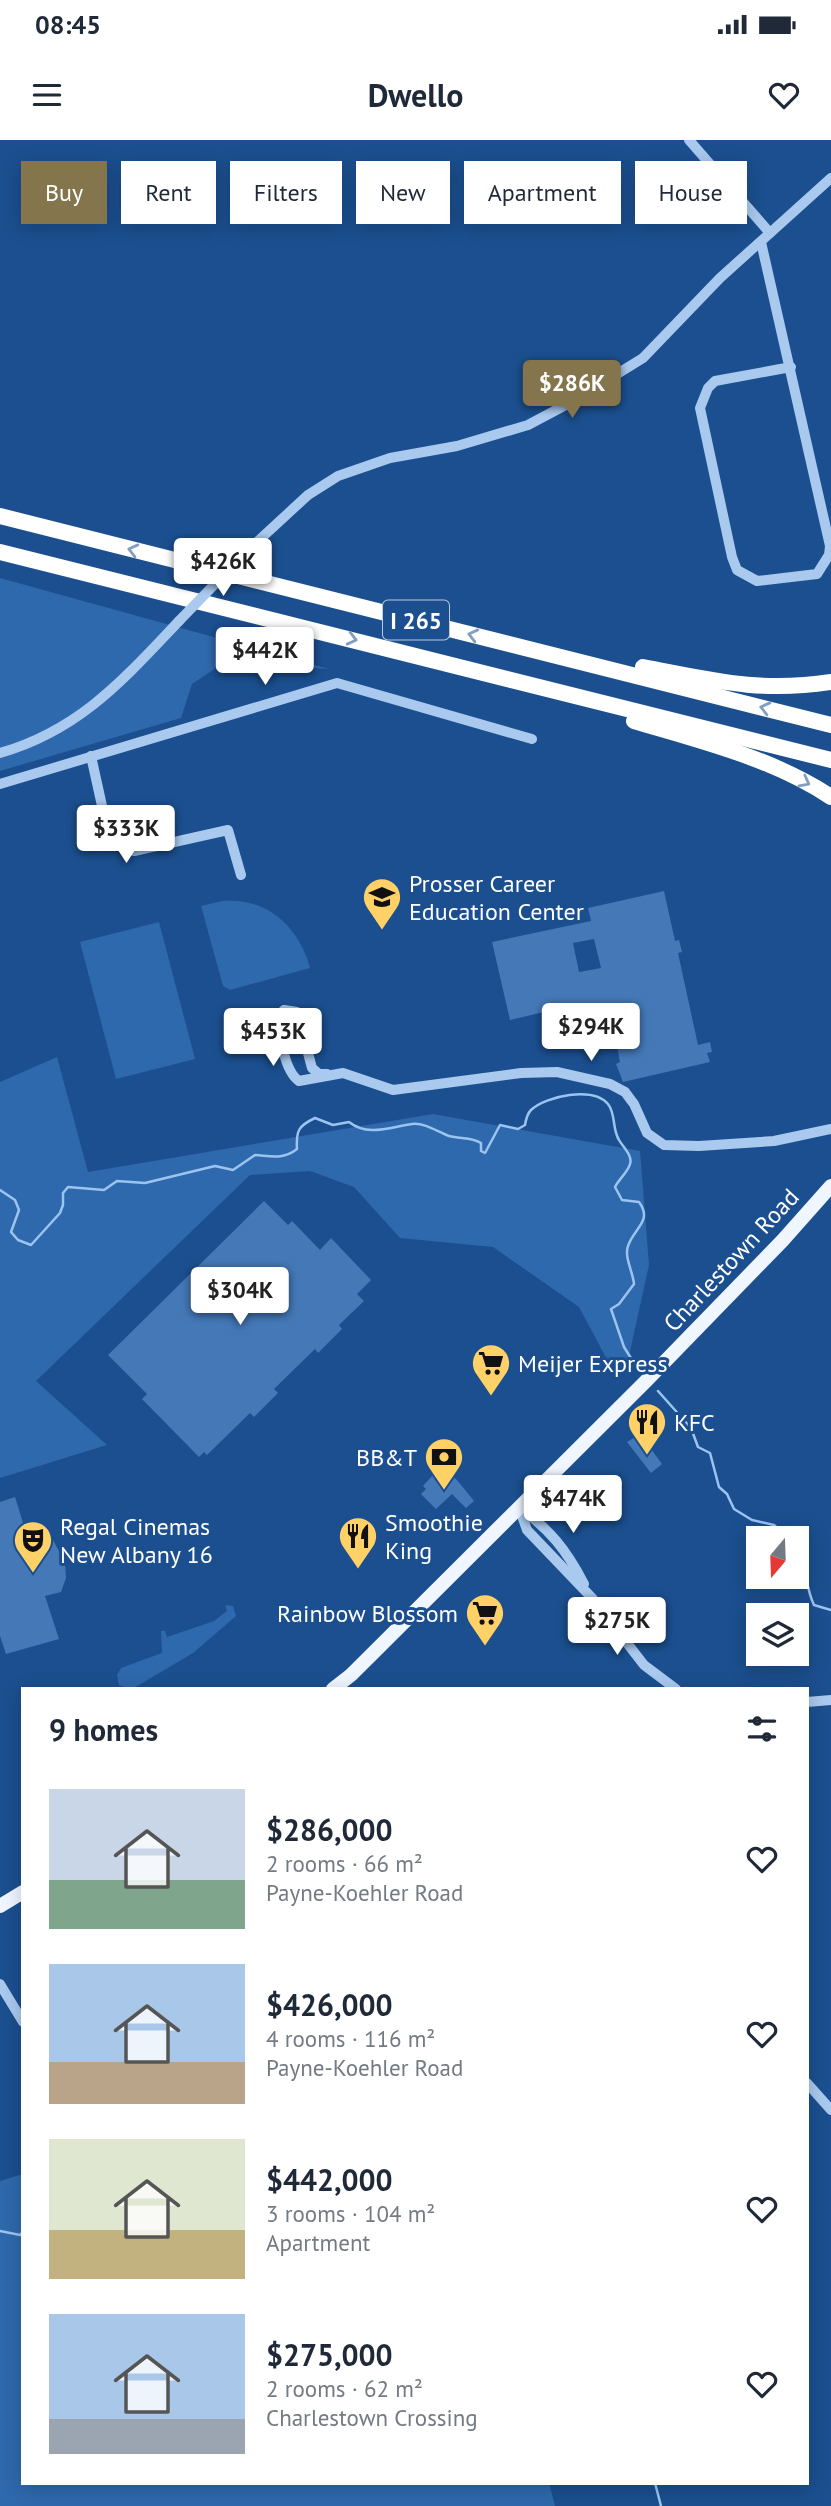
<!DOCTYPE html>
<html lang="en">
<head>
<meta charset="utf-8">
<style>
	:root { --surface:#fff; --page:#f6f6f7; --text:#1f2937; --muted:#747a83; --accent:#84754c }
	body { margin:0; font-family:"PT Sans",sans-serif; background:var(--page); color:var(--text); height:100vh; display:flex; flex-direction:column; font-size:26px; white-space:nowrap }
	* { box-sizing:border-box; margin:0 }
	p { font-size:23px; color:var(--muted) }
	.icon { flex:none; width:38px; height:38px; fill:none; stroke:currentColor; stroke-width:2; stroke-linecap:round; stroke-linejoin:round }
	.map { position:relative; flex:1; overflow:hidden }
	.details { position:absolute; left:21px; top:1547px; width:788px; height:798px; display:flex; flex-direction:column; background:var(--surface); border-radius:0px; box-shadow:0 4px 18px #0003 }
	.details>* { flex:none }
	.guide { position:absolute; left:21px; top:21px; width:789px; height:63px; display:flex; gap:14px }
	.needle { width:46px; rotate:199deg }
	.controls { position:absolute; left:746px; top:1386px; display:grid; gap:14px }
	.controls a { display:grid; place-items:center; width:63px; height:63px; border-radius:0px; background:var(--surface); box-shadow:0 4px 18px #0003; font-size:35px }
	.price { position:absolute; translate:-50% -60px; padding:0 16px; border-radius:7px; background:#fff; color:#222; font-size:23px; line-height:46px; filter:drop-shadow(0 2px 4px #0008) }
	.price::after { content:''; position:absolute; left:50%; top:42px; width:21px; height:16px; margin-left:-10px; background:inherit; clip-path:polygon(0 0,100% 0,50% 100%) }
	.price.selected { background:var(--accent); color:#fff }
	ul { padding:0; list-style:none }
	li { display:flex; align-items:center; gap:21px; height:175px; padding:0 28px }
	li span { display:grid; place-items:center; flex:none; width:196px; height:140px; border-radius:0px; color:#555 }
	li>.icon { margin-inline-start:auto }
	span .icon { width:84px; height:84px; fill:#fffc; stroke-width:1 }
	li b { font-size:30px }
	h2 { display:flex; justify-content:space-between; align-items:center; height:84px; padding:0 28px; font-size:30px }
	.pill { padding:0 24px; border-radius:0px; background:var(--surface); box-shadow:0 4px 18px #0003; font-size:24px; line-height:63px }
	.pill.selected { background:var(--accent); color:#fff }
	.status { display:flex; justify-content:space-between; align-items:center; height:49px; padding:0 35px; background:var(--surface); direction:ltr }
	.status svg { height:19px; fill:currentColor }
	header { display:flex; justify-content:space-between; align-items:center; height:91px; padding:0 28px; background:var(--surface); font-size:32px; font-weight:600 }
	.map>svg:first-child { display:block }
	.green { fill:#2e69ad }
	.lines { fill:none; stroke-linecap:round; stroke-linejoin:round }
	.stream { stroke:#9cc4f0; stroke-width:2.5 }
	.building { fill:#4478b7; fill-rule:evenodd }
	.minor { stroke:#a9c9ee; stroke-width:10 }
	.major { stroke:#f0f6ff; stroke-width:14 }
	.highway { stroke:#fff; stroke-width:16 }
	.minor-bridge { stroke:#a9c9ee; stroke-width:10 }
	.oneway { stroke:#829ec1 }
	.labels { text-anchor:middle; dominant-baseline:central; stroke-width:6; stroke-linejoin:round; paint-order:stroke }
	.shield { fill:#1b4f8f; stroke:#bbcadd; stroke-width:2 }
	.shield-label { font-size:23px; font-weight:bold; fill:#fff }
	.poi-label { font-size:24px; fill:#fff; stroke:#1b4f8f; text-anchor:start }
	.street-label { font-size:24px; fill:#fff; stroke:#1b4f8f }
</style>
</head>
<body>
<div class="status"><b>08:45</b><svg viewBox="0 0 49 12"><path d="M0 12V9h3v3zM5 12V6h3v6zM10 12V3h3v9zM15 12V0h3v12zM26 1h20v11H26zM47 4h2v5h-2z"/></svg></div>
<header><svg class="icon" aria-label="menu" viewBox="0 0 24 24"><path d="M4 6h16M4 12h16M4 18h16"/></svg>Dwello<svg class="icon" aria-label="heart" viewBox="0 0 24 24"><path d="M12 20l-8-8c-3-5 5-10 8-4 3-6 11-1 8 4z"/></svg></header>
<div class="map">
<svg width="831" height="2366" viewBox="0 0 831 2366">
	<rect width="100%" height="100%" fill="#1b4f8f"/>
	<g class="green">
		<polygon points="0,438 329,529 225,522 192,544 181,578 0,631"/>
		<path d="M222 761C267 757 299 787 310 828L230 850 223 846 201 766Z"/>
		<polygon points="159,782 195,919 116,939 80,802"/>
		<polygon points="57,917 88,1032 433,974 640,1011 649,1125 627,1225 611,1227 579,1167 493,1107 400,1098 354,1047 310,1031 250,1035 36,1241 107,1305 0,1338 0,942"/>
		<polygon points="225,1465 233,1466 236,1476 193,1513 139,1545 130,1549 119,1545 117,1535 121,1528 162,1513 161,1491 165,1491 167,1497 214,1481 227,1471"/>
		<polygon points="23,2034 23,2343 549,2343 555,2366 0,2366 0,2041"/>
	</g>
	<g class="lines">
		<g class="stream">
			<path d="M0 1050 15 1060 19 1070 11 1092 18 1100 31 1105 60 1073 63 1065V1053L68 1047 104 1050 117 1041 145 1043 215 1026 233 1030 255 1015C271 1016 283 1020 297 1009 296 991 298 986 315 978L333 985 349 982C368 997 390 987 412 984 424 982 438 992 449 996 460 999 472 997 481 1003V1011L485 1013 500 985 518 989 525 985C526 979 527 974 531 970 546 956 593 946 608 964 616 974 612 989 619 1000 623 1007 633 1016 630 1024 628 1032 619 1039 615 1047L622 1060 639 1062C653 1081 634 1088 628 1106 624 1117 633 1132 634 1144L619 1164 611 1169 624 1207 639 1231"/>
			<polyline points="658,1251 691,1288 698,1307 710,1313 719,1347 727,1354 734,1369 752,1380 774,1385 788,1398"/>
			<path d="M796 1407C808 1424 804 1445 814 1465L831 1470"/>
			<polyline points="0,2091 20,2095 23,2092"/>
			<polyline points="655,2343 661,2366"/>
		</g>
	</g>
	<g class="building">
		<path d="M664 751 675 801 679 800 682 812 678 813 698 905 710 902 712 912 707 913 710 922 623 942 616 924 620 922 612 881 589 886 585 869 563 874 561 868 510 880 492 802 591 781 588 768ZM594 799 601 828 579 832 573 803Z"/>
		<polygon points="264,1061 288,1085 292,1081 320,1110 331,1098 371,1140 357,1154 364,1161 339,1185 342,1189 318,1213 315,1209 274,1249 278,1253 254,1277 250,1273 207,1315 204,1312 199,1317 142,1259 147,1254 108,1215"/>
		<polygon points="640,1294 662,1324 651,1333 627,1302"/>
		<polygon points="444,1330 457,1340 474,1361 466,1368 452,1354 436,1369 421,1354 426,1349 423,1346 433,1335 436,1338"/>
		<polygon points="15,1357 28,1399 43,1394 53,1400 65,1422 66,1438 61,1452 45,1456 59,1499 6,1514 0,1496 0,1362"/>
	</g>
	<g class="lines">
		<g class="minor">
			<polyline points="689,0 770,93"/>
			<polyline points="761,102 830,406 829,415 817,434 757,441 737,430 732,417 700,268 708,248 715,241 791,227"/>
			<polyline points="245,413 308,355 338,336 390,318 457,306 528,285 575,260 643,218 720,138 831,38"/>
			<path d="M0 613C80 590 124 539 179 481"/>
			<polyline points="91,616 108,693 122,707 134,711 228,690 241,735"/>
			<polyline points="0,644 337,543 532,599"/>
			<path d="M327 934H319L312 928 297 872 284 870 278 876C279 893 284 931 299 941L343 933 393 950 521 933 557 932 610 944 625 952 634 964 647 993 664 1005 699 1006 774 1001 831 989"/>
			<polyline points="519,1367 527,1390 593,1459 644,1525 676,1549"/>
			<path d="M519 1367C550 1390 566 1409 584 1444"/>
			<polyline points="807,1562 831,1560"/>
			<polyline points="0,1844 23,1882"/>
			<polyline points="807,1943 831,1970"/>
		</g>
		<g class="major">
			<polyline points="333,1549 351,1535 646,1241 783,1100 831,1046"/>
			<polyline points="0,1766 23,1752"/>
		</g>
		<g class="highway">
			<polyline points="0,376 831,585"/>
			<polyline points="0,412 831,620"/>
			<path d="M643 527C712 540 759 553 831 542"/>
			<path d="M634 581C701 601 772 618 831 657"/>
		</g>
		<polyline class="minor-bridge" points="179,481 245,413"/>
	</g>
	<defs><path id="oneway-chevron" d="M-2-3.5L2.5 0L-2 3.5" fill="none" stroke-width="1.6" stroke-linecap="round" stroke-linejoin="round" transform="scale(1.75)"/></defs>
	<g class="oneway">
		<use href="#oneway-chevron" transform="translate(133 410) rotate(-166)"/>
		<use href="#oneway-chevron" transform="translate(473 495) rotate(-166)"/>
		<use href="#oneway-chevron" transform="translate(352 499) rotate(14)"/>
		<use href="#oneway-chevron" transform="translate(765 568) rotate(-166)"/>
		<use href="#oneway-chevron" transform="translate(805 642) rotate(28)"/>
	</g>
	<defs>
		<g id="school-pin" transform="scale(2.0125)"><path d="M0 17L-7.5 6A9.5 9.5 0 1 1 7.5 6Z" fill="#ffd166" stroke="#1b4f8f"/><path d="M0-5L7-2L0 1L-7-2ZM-4 1L0 2.5L4 1V4Q0 6-4 4Z" fill="#111"/></g>
		<g id="supermarket-pin" transform="scale(2.0125)"><path d="M0 17L-7.5 6A9.5 9.5 0 1 1 7.5 6Z" fill="#ffd166" stroke="#1b4f8f"/><path d="M-6-5.5h2.5l.6 2H6L4.5 2H-2.5L-4.4-4H-6ZM-1.5 3.2a1.3 1.3 0 1 0 .1 0ZM3 3.2a1.3 1.3 0 1 0 .1 0Z" fill="#111"/></g>
		<g id="restaurant-pin" transform="scale(2.0125)"><path d="M0 17L-7.5 6A9.5 9.5 0 1 1 7.5 6Z" fill="#ffd166" stroke="#1b4f8f"/><path d="M-5-6h1v4h1v-4h1v4h1v-4h1v5L-1.5 .5V6h-2V.5L-5-1ZM5-6V6H3V1.5H1.5Q1.5-4 5-6Z" fill="#111"/></g>
		<g id="bank-pin" transform="scale(2.0125)"><path d="M0 17L-7.5 6A9.5 9.5 0 1 1 7.5 6Z" fill="#ffd166" stroke="#1b4f8f"/><path d="M-6-4H6V4H-6ZM0-2.3a2.3 2.3 0 1 0 0 4.6a2.3 2.3 0 1 0 0-4.6Z" fill="#111"/></g>
		<g id="theatre-pin" transform="scale(2.0125)"><path d="M0 17L-7.5 6A9.5 9.5 0 1 1 7.5 6Z" fill="#ffd166" stroke="#1b4f8f"/><path d="M-5-5.5Q0-4 5-5.5V0Q5 5 0 6Q-5 5-5 0ZM-3.3-2.5H-1v1.5H-3.3ZM1-2.5H3.3v1.5H1ZM-2.8 1Q0 5.5 2.8 1Z" fill="#111"/></g>
	</defs>
	<g fill-rule="evenodd">
		<use href="#school-pin" x="382" y="757"/>
		<use href="#supermarket-pin" x="491" y="1223"/>
		<use href="#restaurant-pin" x="647" y="1282"/>
		<use href="#bank-pin" x="444" y="1317"/>
		<use href="#restaurant-pin" x="358" y="1396"/>
		<use href="#theatre-pin" x="33" y="1400"/>
		<use href="#supermarket-pin" x="485" y="1473"/>
	</g>
	<g class="labels">
		<rect class="shield" x="383" y="460.5" width="66" height="39" rx="5"/>
		<g class="shield-label">
			<text x="416" y="480">I 265</text>
		</g>
		<g class="poi-label">
			<text x="409" y="743">Prosser Career<tspan x="409" dy="28">Education Center</tspan></text>
			<text x="518" y="1223">Meijer Express</text>
			<text x="674" y="1282">KFC</text>
			<text x="417" y="1317" text-anchor="end">BB&amp;T</text>
			<text x="385" y="1382">Smoothie<tspan x="385" dy="28">King</tspan></text>
			<text x="60" y="1386">Regal Cinemas<tspan x="60" dy="28">New Albany 16</tspan></text>
			<text x="458" y="1473" text-anchor="end">Rainbow Blossom</text>
		</g>
		<g class="street-label">
			<text transform="translate(731 1120) rotate(-47)">Charlestown Road</text>
		</g>
	</g>
</svg>
<div class="controls">
<a><svg class="needle" viewBox="-14 -14 28 28"><path d="M0-13l5 13h-10z" fill="#e53935"/><path d="M0 13l5-13h-10z" fill="#747a83"/></svg></a>
<a><svg class="icon" aria-label="layers" viewBox="0 0 24 24"><path d="M12 4l9 5-9 5-9-5zM3 14l9 5 9-5"/></svg></a>
</div>
<b class="price selected" style="left:572px;top:280px">$286K</b>
<b class="price" style="left:223px;top:458px">$426K</b>
<b class="price" style="left:265px;top:547px">$442K</b>
<b class="price" style="left:126px;top:725px">$333K</b>
<b class="price" style="left:591px;top:923px">$294K</b>
<b class="price" style="left:273px;top:928px">$453K</b>
<b class="price" style="left:240px;top:1187px">$304K</b>
<b class="price" style="left:573px;top:1395px">$474K</b>
<b class="price" style="left:617px;top:1517px">$275K</b>
<div class="guide">
<a class="pill selected">Buy</a>
<a class="pill">Rent</a>
<a class="pill">Filters</a>
<a class="pill">New</a>
<a class="pill">Apartment</a>
<a class="pill">House</a>
</div>
<section class="details">
<h2>9 homes<svg class="icon" aria-label="filters" viewBox="0 0 24 24"><path d="M4 7h16M4 17h16"/><circle cx="9" cy="7" r="2"/><circle cx="15" cy="17" r="2"/></svg></h2>
<ul>
<li><span style="background:linear-gradient(#c9d6e8 65%,#7fa58c 0)"><svg class="icon" aria-label="home" viewBox="0 0 24 24"><path d="M3 11l9-7 9 7M6 9v11h12V9"/></svg></span><div><b>$286,000</b><p>2 rooms · 66 m²</p><p>Payne-Koehler Road</p></div><svg class="icon" aria-label="heart" viewBox="0 0 24 24"><path d="M12 20l-8-8c-3-5 5-10 8-4 3-6 11-1 8 4z"/></svg></li>
<li><span style="background:linear-gradient(#a9c7e8 70%,#b9a48a 0)"><svg class="icon" aria-label="home" viewBox="0 0 24 24"><path d="M3 11l9-7 9 7M6 9v11h12V9"/></svg></span><div><b>$426,000</b><p>4 rooms · 116 m²</p><p>Payne-Koehler Road</p></div><svg class="icon" aria-label="heart" viewBox="0 0 24 24"><path d="M12 20l-8-8c-3-5 5-10 8-4 3-6 11-1 8 4z"/></svg></li>
<li><span style="background:linear-gradient(#dfe7d0 65%,#c2b280 0)"><svg class="icon" aria-label="home" viewBox="0 0 24 24"><path d="M3 11l9-7 9 7M6 9v11h12V9"/></svg></span><div><b>$442,000</b><p>3 rooms · 104 m²</p><p>Apartment</p></div><svg class="icon" aria-label="heart" viewBox="0 0 24 24"><path d="M12 20l-8-8c-3-5 5-10 8-4 3-6 11-1 8 4z"/></svg></li>
<li><span style="background:linear-gradient(#a9c7e8 75%,#9aa5b1 0)"><svg class="icon" aria-label="home" viewBox="0 0 24 24"><path d="M3 11l9-7 9 7M6 9v11h12V9"/></svg></span><div><b>$275,000</b><p>2 rooms · 62 m²</p><p>Charlestown Crossing</p></div><svg class="icon" aria-label="heart" viewBox="0 0 24 24"><path d="M12 20l-8-8c-3-5 5-10 8-4 3-6 11-1 8 4z"/></svg></li>
</ul>
</section>
</div>
</body>
</html>
